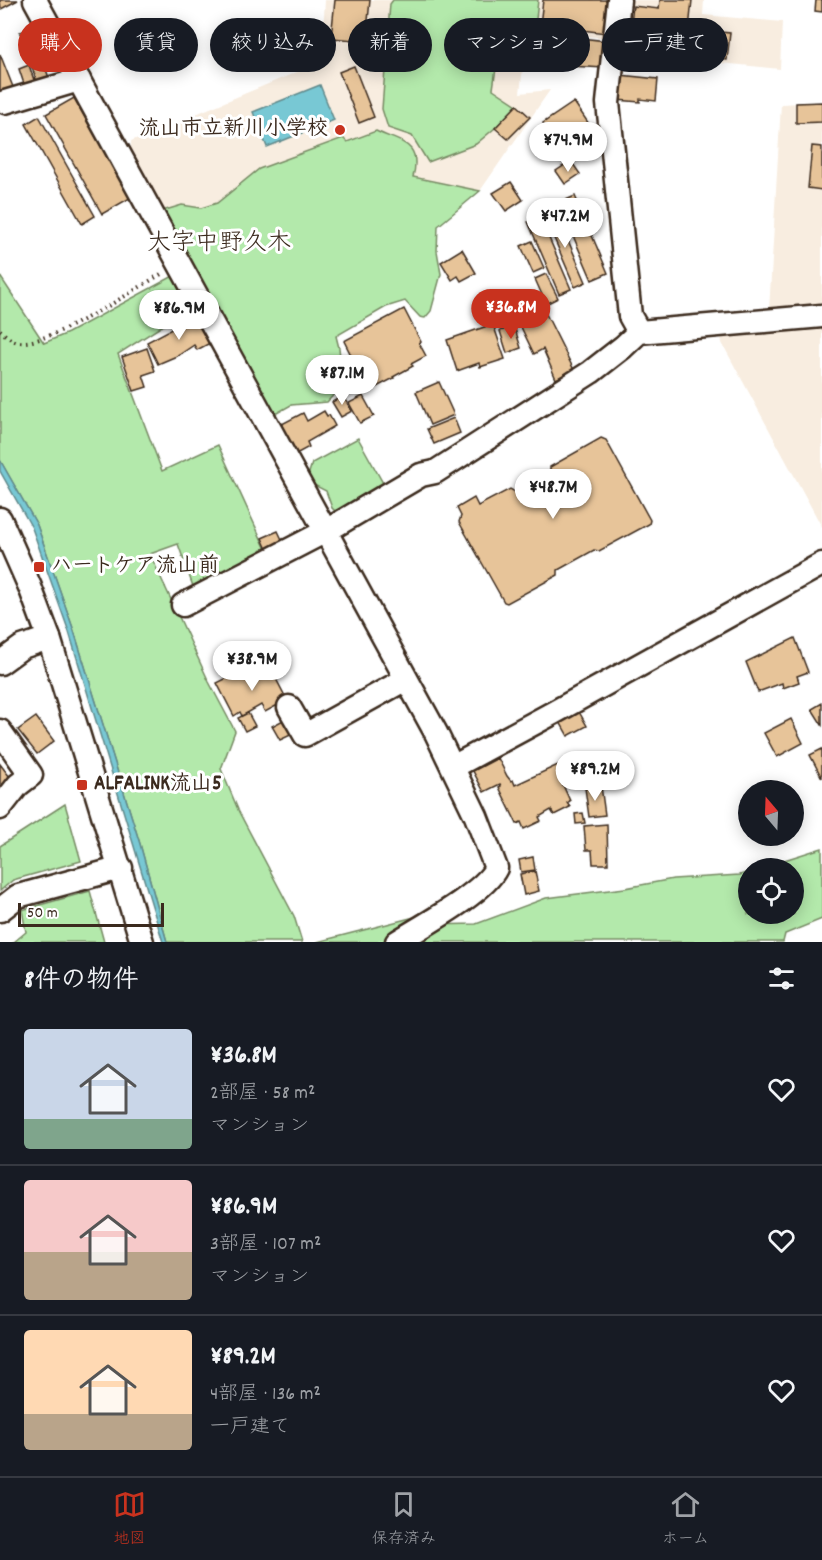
<!DOCTYPE html>
<html lang="ja">
<head>
<meta charset="utf-8">
<style>
	:root { --surface:#171b24; --page:#242831; --text:#f1f3f6; --muted:#9ea1a6; --line:#363941; --accent:#c8321e }
	body { margin:0; font-family:Dekko,"Klee One",sans-serif; background:var(--page); color:var(--text); height:100vh; display:flex; flex-direction:column; font-size:22px; white-space:nowrap }
	* { box-sizing:border-box; margin:0 }
	p { font-size:20px; color:var(--muted) }
	.icon { flex:none; width:33px; height:33px; fill:none; stroke:currentColor; stroke-width:2; stroke-linecap:round; stroke-linejoin:round }
	.map { position:relative; height:942px; overflow:hidden }
	.side { display:flex; flex-direction:column; background:var(--surface); flex:1 }
	.side>* { flex:none }
	.hud { position:absolute; left:18px; top:18px; width:786px; height:54px; display:flex; gap:12px }
	.needle { width:39px; rotate:341deg }
	.controls { position:absolute; left:738px; top:780px; display:grid; gap:12px }
	.controls a { display:grid; place-items:center; width:66px; height:66px; border-radius:50%; background:var(--surface); box-shadow:0 3px 15px #0003; font-size:30px }
	.scale { position:absolute; left:18px; bottom:15px; width:146px; box-sizing:border-box; padding-left:6px; border:3px solid #3b2a1e; border-top:0; font-size:16px; line-height:21px; white-space:nowrap; color:#3b2a1e; -webkit-text-stroke:4px #fff; paint-order:stroke }
	.price { position:absolute; translate:-50% -51px; padding:0 14px; border-radius:21px; background:#fff; color:#222; font-size:20px; line-height:39px; filter:drop-shadow(0 2px 3px #0008) }
	.price::after { content:''; position:absolute; left:50%; top:36px; width:18px; height:14px; margin-left:-9px; background:inherit; clip-path:polygon(0 0,100% 0,50% 100%) }
	.price.active { background:var(--accent); color:#fff }
	ul { padding:0; list-style:none }
	li { display:flex; align-items:center; gap:18px; height:150px; padding:0 24px }
	li+li { border-top:2px solid var(--line) }
	li span { display:grid; place-items:center; flex:none; width:168px; height:120px; border-radius:6px; color:#555 }
	li>.icon { margin-inline-start:auto }
	span .icon { width:72px; height:72px; fill:#fffc; stroke-width:1 }
	li b { font-size:26px }
	h2 { display:flex; justify-content:space-between; align-items:center; height:72px; padding:0 24px; font-size:26px }
	.tag { padding:0 21px; border-radius:27px; background:var(--surface); box-shadow:0 3px 15px #0003; font-size:21px; line-height:54px }
	.tag.active { background:var(--accent); color:#fff }
	.tab-bar { display:flex; justify-content:space-around; align-items:center; height:84px; border-top:2px solid var(--line); background:var(--surface); font-size:16px; color:var(--muted) }
	.tab-bar a { display:grid; justify-items:center; gap:3px }
	.tab-bar .active { color:var(--accent) }
	.map>svg:first-child { display:block }
	.built { fill:#f8ede0 }
	.green { fill:#b3e9ab; stroke:#778a64; stroke-width:1.5 }
	.water { fill:#78c8d4; stroke:#60898b; stroke-width:1.5 }
	.building { fill:#e7c499; stroke:#3b2a1e; stroke-width:1.5 }
	.lines { fill:none; stroke-linecap:round; stroke-linejoin:round }
	.minor-casing { stroke:#3b2a1e; stroke-width:27 }
	.path { stroke:#3b2a1e; stroke-width:4; stroke-dasharray:1.5 4.5; stroke-linecap:butt }
	.minor { stroke:#fff; stroke-width:22 }
	.poi-dot { fill:#c8321e; stroke:#fff; stroke-width:2 }
	.labels { text-anchor:middle; dominant-baseline:central; stroke-width:6; stroke-linejoin:round; paint-order:stroke }
	.poi-label { font-size:21px; font-weight:bold; fill:#3b2a1e; stroke:#fff; text-anchor:start }
	.quarter-label { font-size:24px; fill:#3b2a1e; stroke:#fff }
</style>
</head>
<body>
<div class="map">
<svg width="822" height="942" viewBox="0 0 822 942">
	<rect width="100%" height="100%" fill="#fff"/>
	<filter id="ink" filterUnits="userSpaceOnUse"><feTurbulence type="fractalNoise" baseFrequency=".0167" numOctaves="2"/><feDisplacementMap in="SourceGraphic" scale="12" xChannelSelector="R" yChannelSelector="G"/><feConvolveMatrix kernelMatrix="1 2 1 2 8 2 1 2 1" color-interpolation-filters="sRGB"/></filter>
	<g filter="url(#ink)">
		<g class="built">
			<polygon points="325,0 613,0 609,38 527,31 520,93 550,90 480,191 385,171 185,263 131,157 131,141 321,62"/>
			<polygon points="626,0 704,0 703,15 782,22 780,69 620,53"/>
			<polygon points="822,102 822,308 769,311 781,104"/>
			<polygon points="822,326 822,527 722,343 721,336"/>
		</g>
		<g class="green">
			<polygon points="393,0 538,0 535,29 502,27 493,89 517,105 495,128 476,144 428,162 412,136 388,128 382,109 390,4"/>
			<path d="M376 131C401 143 422 142 413 177L480 191 438 226 437 251 441 274 431 311 425 318 420 317 405 301 386 307 336 336 339 348 343 385 327 402 291 405 270 417 159 212 182 205 201 208 217 203 259 169 343 138 347 142Z"/>
			<polygon points="177,274 195,305 118,354 162,471 218,445 269,556 195,592 178,544 150,554 209,682 235,731 221,769 239,812 294,916 302,942 167,942 140,844 74,631 37,525 0,460 0,276 44,343 68,333"/>
			<polygon points="358,438 384,485 337,513 332,508 326,491 314,485 308,476 312,463"/>
			<polygon points="65,804 81,861 13,880 0,891 0,846"/>
			<polygon points="822,848 822,919 785,934 783,942 402,942 428,925 476,924 546,898 625,888 673,879 740,875 748,872 748,914 794,914 794,868 759,868"/>
			<polygon points="90,891 104,942 14,942 26,932 22,910"/>
			<polygon points="430,913 385,942 317,942"/>
		</g>
		<g class="water">
			<polygon points="320,85 334,120 267,147 253,112"/>
			<polygon points="0,460 37,525 74,631 140,844 167,942 163,942 69,632 32,528 0,471"/>
		</g>
		<g class="building">
			<polygon points="0,0 18,0 1,9"/>
			<polygon points="335,0 370,0 366,41 331,38"/>
			<polygon points="543,0 610,0 606,33 540,25"/>
			<polygon points="660,0 692,0 689,29 730,33 727,60 684,56 685,54 682,54 682,57 659,55 660,53 648,52 648,54 630,53 628,50 633,6 659,9"/>
			<polygon points="816,0 822,0 822,12 815,11"/>
			<polygon points="32,29 49,78 37,82 20,32"/>
			<polygon points="536,37 561,40 559,59 553,58 553,55 550,54 549,65 533,63"/>
			<polygon points="571,37 607,41 604,68 570,66 570,62 568,62"/>
			<polygon points="0,54 13,87 0,92"/>
			<polygon points="29,65 35,83 25,87 19,69"/>
			<polygon points="354,66 374,117 359,123 339,72"/>
			<polygon points="620,75 658,79 656,101 640,99 640,102 617,100"/>
			<polygon points="74,98 130,198 102,214 46,114"/>
			<polygon points="574,102 589,124 582,129 584,133 567,143 568,145 555,154 541,133 547,129 543,123"/>
			<polygon points="822,102 822,122 796,123 796,103"/>
			<polygon points="517,105 530,117 508,139 495,128"/>
			<polygon points="39,116 95,216 82,224 26,124"/>
			<polygon points="812,146 822,147 822,190 808,188"/>
			<polygon points="571,161 580,174 565,184 556,171"/>
			<polygon points="511,182 523,200 506,211 493,193"/>
			<polygon points="575,196 608,273 592,280 559,203"/>
			<polygon points="555,210 586,282 575,287 544,215"/>
			<polygon points="540,217 571,289 559,294 528,222"/>
			<polygon points="532,241 544,268 533,273 521,246"/>
			<polygon points="462,249 476,273 461,281 458,276 452,280 441,262"/>
			<polygon points="546,274 558,298 546,304 535,279"/>
			<polygon points="404,309 421,342 419,343 426,356 411,364 413,366 393,377 394,378 369,391 344,341"/>
			<polygon points="546,314 574,370 556,379 543,349 534,354 521,327"/>
			<polygon points="196,316 210,343 197,350 194,345 179,355 158,364 147,342"/>
			<polygon points="493,324 505,359 480,367 479,363 457,371 447,340"/>
			<polygon points="514,326 521,348 507,353 500,331"/>
			<polygon points="147,348 155,371 143,375 147,387 134,391 122,357"/>
			<polygon points="439,382 454,415 430,425 416,392"/>
			<polygon points="343,396 352,411 341,417 332,402"/>
			<polygon points="363,396 374,416 360,423 349,403"/>
			<polygon points="324,411 327,416 329,415 335,426 307,442 309,447 296,454 280,425 303,413 307,421"/>
			<polygon points="454,418 460,433 434,444 427,429"/>
			<polygon points="601,438 606,440 650,520 649,524 599,551 594,550 558,570 558,575 507,603 504,602 459,522 461,516 457,508 474,498 478,506 510,489 515,492 550,472 550,467"/>
			<polygon points="278,531 285,546 269,554 262,538"/>
			<polygon points="795,638 808,672 797,676 799,682 783,688 782,683 758,692 746,662"/>
			<polygon points="265,668 270,677 274,675 287,700 265,712 261,705 242,716 240,712 234,716 217,683 237,673 241,680"/>
			<polygon points="822,703 822,725 812,709"/>
			<polygon points="578,710 587,726 568,736 559,720"/>
			<polygon points="248,713 255,726 245,731 238,718"/>
			<polygon points="36,717 54,741 37,754 18,730"/>
			<polygon points="287,718 295,733 280,740 272,726"/>
			<polygon points="791,719 803,743 777,757 764,733"/>
			<polygon points="822,749 822,778 810,755"/>
			<polygon points="498,758 507,776 511,781 513,780 515,785 558,765 564,777 560,778 570,801 567,803 570,807 554,815 551,810 539,817 541,821 524,829 521,822 517,824 499,787 501,786 500,784 484,792 473,771"/>
			<polygon points="0,764 13,781 0,797"/>
			<polygon points="601,786 605,815 589,817 585,788"/>
			<polygon points="583,813 585,823 576,824 575,814"/>
			<polygon points="607,824 608,864 593,864 592,850 586,850 584,826"/>
			<polygon points="533,857 535,870 521,872 519,860"/>
			<polygon points="535,871 539,891 524,895 520,874"/>
		</g>
		<g class="lines">
			<g class="minor-casing">
				<g id="minor">
					<path d="M35 0 436 733 476 816 496 868C484 893 422 926 397 942"/>
					<polyline points="619,0 608,103 630,316 639,332"/>
					<polyline points="5,102 79,80"/>
					<polyline points="0,519 30,587 49,638 142,942"/>
					<polyline points="183,605 326,531 421,475 435,472 591,372 623,347 639,332 822,316"/>
					<polyline points="0,663 22,647 49,638"/>
					<polyline points="289,707 305,735 406,679"/>
					<polyline points="0,731 31,775 18,785 0,808"/>
					<polyline points="453,767 553,713 822,564"/>
					<polyline points="0,910 18,896 121,868"/>
				</g>
			</g>
			<path class="path" d="M0 330C5 335 11 341 19 342 49 346 134 290 163 273"/>
			<use href="#minor" class="minor"/>
		</g>
	</g>
	<g class="poi-dot">
		<circle cx="340" cy="130" r="6"/>
		<rect x="33" y="561" width="12" height="12" rx="3"/>
		<rect x="76" y="779" width="12" height="12" rx="3"/>
	</g>
	<g class="labels">
		<g class="poi-label">
			<text x="328" y="130" text-anchor="end">流山市立新川小学校</text>
			<text x="51" y="567">ハートケア流山前</text>
			<text x="94" y="785">ALFALINK流山5</text>
		</g>
		<g class="quarter-label">
			<text x="219" y="244">大字中野久木</text>
		</g>
	</g>
</svg>
<div class="controls">
<a><svg class="needle" viewBox="-14 -14 28 28"><path d="M0-13l5 13h-10z" fill="#e53935"/><path d="M0 13l5-13h-10z" fill="#9ea1a6"/></svg></a>
<a><svg class="icon" aria-label="locate" viewBox="0 0 24 24"><circle cx="12" cy="12" r="6"/><path d="M12 2v4M12 18v4M2 12h4M18 12h4"/></svg></a>
</div>
<div class="scale">50 m</div>
<b class="price" style="left:568px;top:173px">¥74.9M</b>
<b class="price" style="left:565px;top:249px">¥47.2M</b>
<b class="price active" style="left:511px;top:340px">¥36.8M</b>
<b class="price" style="left:179px;top:341px">¥86.9M</b>
<b class="price" style="left:342px;top:406px">¥87.1M</b>
<b class="price" style="left:553px;top:520px">¥48.7M</b>
<b class="price" style="left:252px;top:692px">¥38.9M</b>
<b class="price" style="left:595px;top:802px">¥89.2M</b>
<div class="hud">
<a class="tag active">購入</a>
<a class="tag">賃貸</a>
<a class="tag">絞り込み</a>
<a class="tag">新着</a>
<a class="tag">マンション</a>
<a class="tag">一戸建て</a>
</div>
</div>
<section class="side">
<h2>8件の物件<svg class="icon" aria-label="filters" viewBox="0 0 24 24"><path d="M4 7h16M4 17h16"/><circle cx="9" cy="7" r="2"/><circle cx="15" cy="17" r="2"/></svg></h2>
<ul>
<li><span style="background:linear-gradient(#c9d6e8 75%,#7fa58c 0)"><svg class="icon" aria-label="home" viewBox="0 0 24 24"><path d="M3 11l9-7 9 7M6 9v11h12V9"/></svg></span><div><b>¥36.8M</b><p>2部屋 · 58 m²</p><p>マンション</p></div><svg class="icon" aria-label="heart" viewBox="0 0 24 24"><path d="M12 20l-8-8c-3-5 5-10 8-4 3-6 11-1 8 4z"/></svg></li>
<li><span style="background:linear-gradient(#f6c9c9 60%,#b9a48a 0)"><svg class="icon" aria-label="home" viewBox="0 0 24 24"><path d="M3 11l9-7 9 7M6 9v11h12V9"/></svg></span><div><b>¥86.9M</b><p>3部屋 · 107 m²</p><p>マンション</p></div><svg class="icon" aria-label="heart" viewBox="0 0 24 24"><path d="M12 20l-8-8c-3-5 5-10 8-4 3-6 11-1 8 4z"/></svg></li>
<li><span style="background:linear-gradient(#ffd9b3 70%,#b9a48a 0)"><svg class="icon" aria-label="home" viewBox="0 0 24 24"><path d="M3 11l9-7 9 7M6 9v11h12V9"/></svg></span><div><b>¥89.2M</b><p>4部屋 · 136 m²</p><p>一戸建て</p></div><svg class="icon" aria-label="heart" viewBox="0 0 24 24"><path d="M12 20l-8-8c-3-5 5-10 8-4 3-6 11-1 8 4z"/></svg></li>
</ul>
</section>
<nav class="tab-bar">
<a class="active"><svg class="icon" aria-label="map" viewBox="0 0 24 24"><path d="M3 6l6-2 6 2 6-2v14l-6 2-6-2-6 2zM9 4v14M15 6v14"/></svg>地図</a>
<a><svg class="icon" aria-label="saved" viewBox="0 0 24 24"><path d="M7 4h10v16l-5-4-5 4z"/></svg>保存済み</a>
<a><svg class="icon" aria-label="home" viewBox="0 0 24 24"><path d="M3 11l9-7 9 7M6 9v11h12V9"/></svg>ホーム</a>
</nav>
</body>
</html>
